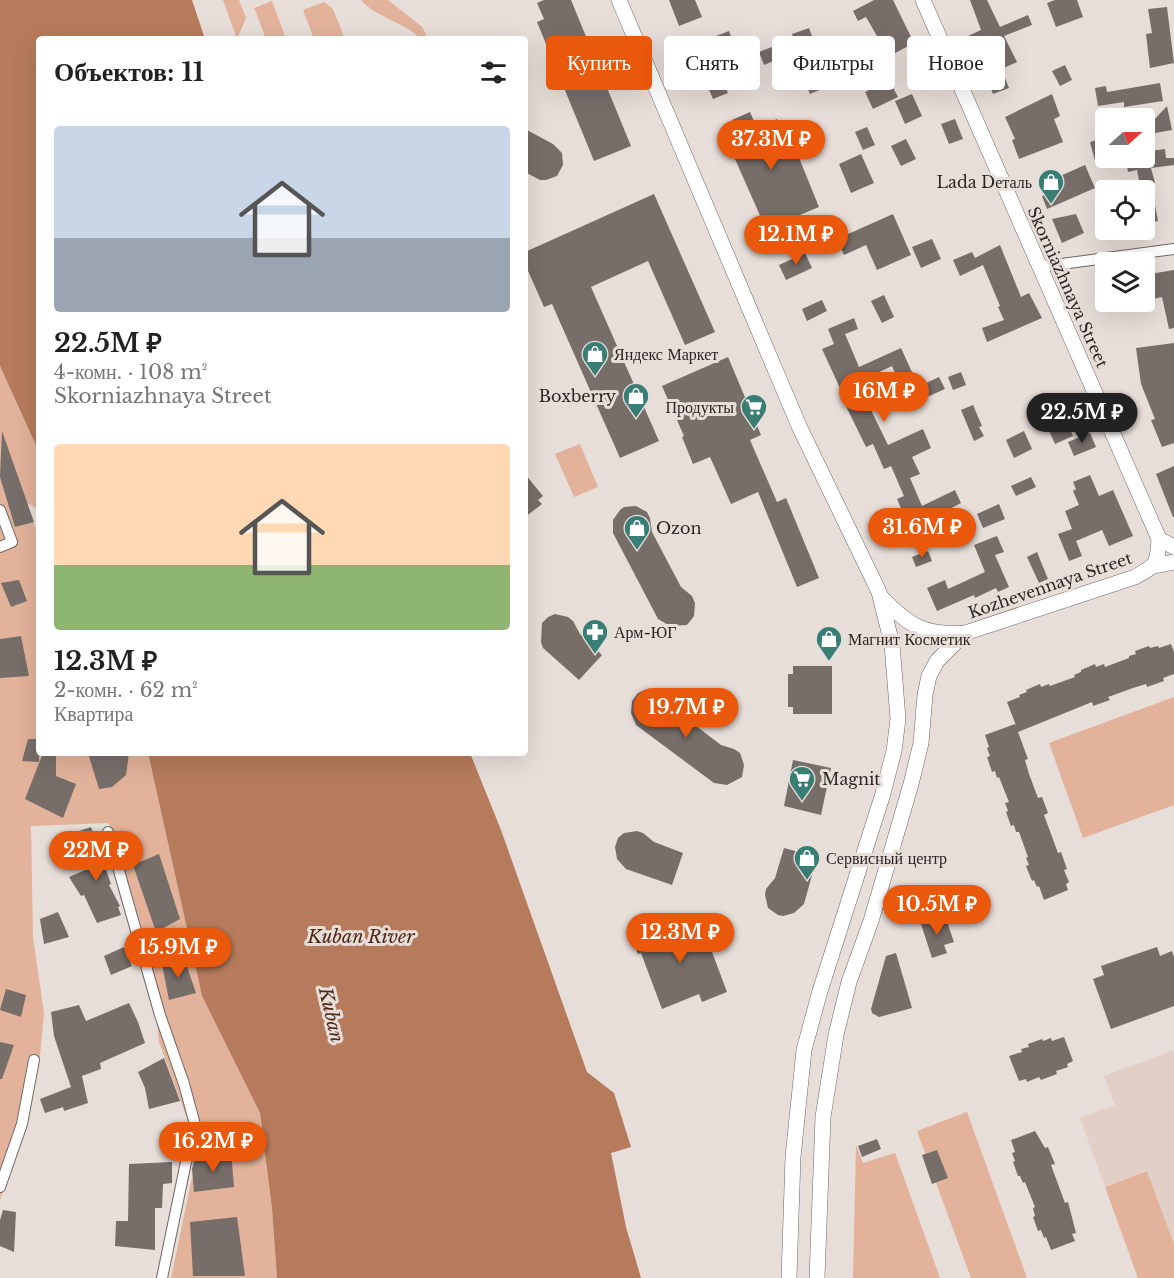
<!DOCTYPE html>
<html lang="ru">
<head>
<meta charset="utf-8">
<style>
	:root { --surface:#fff; --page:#f2f2f2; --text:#222; --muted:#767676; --accent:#ea580c }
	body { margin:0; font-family:"Libre Baskerville",serif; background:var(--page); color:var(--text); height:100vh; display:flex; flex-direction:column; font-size:22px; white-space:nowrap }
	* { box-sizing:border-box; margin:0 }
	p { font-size:20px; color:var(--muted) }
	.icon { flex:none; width:33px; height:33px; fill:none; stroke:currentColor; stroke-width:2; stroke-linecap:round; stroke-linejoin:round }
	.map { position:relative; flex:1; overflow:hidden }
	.drawer { position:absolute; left:36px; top:36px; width:492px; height:720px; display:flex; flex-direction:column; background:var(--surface); border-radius:6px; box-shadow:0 6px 24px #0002 }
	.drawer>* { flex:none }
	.hud { position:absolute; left:546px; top:36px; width:537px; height:54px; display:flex; gap:12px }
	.needle { width:39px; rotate:69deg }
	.fabs { position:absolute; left:1095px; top:108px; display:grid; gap:12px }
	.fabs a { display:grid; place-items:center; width:60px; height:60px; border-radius:6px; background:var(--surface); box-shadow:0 6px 24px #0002; font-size:30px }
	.price { position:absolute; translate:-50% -51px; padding:0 14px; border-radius:21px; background:var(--accent); color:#fff; font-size:20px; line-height:39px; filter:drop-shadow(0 2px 3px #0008) }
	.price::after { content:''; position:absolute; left:50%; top:36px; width:18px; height:14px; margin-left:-9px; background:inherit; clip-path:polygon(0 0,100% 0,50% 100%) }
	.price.selected { background:#222; color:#fff }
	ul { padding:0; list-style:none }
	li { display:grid; align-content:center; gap:12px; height:318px; padding:0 18px }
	li span { display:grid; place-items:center; height:186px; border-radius:6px; color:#555 }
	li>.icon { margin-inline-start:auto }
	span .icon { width:108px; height:108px; fill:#fffc; stroke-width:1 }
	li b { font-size:26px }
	h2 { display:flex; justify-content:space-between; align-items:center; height:72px; padding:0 18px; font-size:26px }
	.pill { padding:0 21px; border-radius:6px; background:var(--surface); box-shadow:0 6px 24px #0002; font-size:21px; line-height:54px }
	.pill.selected { background:var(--accent); color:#fff }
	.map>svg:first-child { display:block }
	.built { fill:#e2d0c8 }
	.green { fill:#e2b29a }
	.water { fill:#b67b5c }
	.building { fill:#776e6a }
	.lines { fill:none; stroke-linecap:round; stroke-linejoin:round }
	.street-casing { stroke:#706763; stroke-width:12 }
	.secondary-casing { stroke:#706763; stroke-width:16 }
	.street { stroke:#fff; stroke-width:10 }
	.secondary { stroke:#fff; stroke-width:15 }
	.labels { text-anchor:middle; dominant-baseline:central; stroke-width:6; stroke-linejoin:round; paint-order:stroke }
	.poi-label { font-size:16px; fill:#2a2624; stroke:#e7ddd9; text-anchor:start }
	.street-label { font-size:16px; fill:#2a2624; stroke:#e7ddd9 }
	.water-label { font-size:18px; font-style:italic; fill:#512811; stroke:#e7ddd9 }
</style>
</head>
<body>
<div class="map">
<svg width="1174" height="1278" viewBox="0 0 1174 1278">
	<rect width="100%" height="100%" fill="#e7ddd9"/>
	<polygon class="built" points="1174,1050 1174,1244 1147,1172 1105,1187 1080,1118 1115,1105 1104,1076"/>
	<g class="green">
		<polygon points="223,0 239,0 246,18 237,39"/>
		<path d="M361 0H388L422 27 426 34 425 38 421 39C405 22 378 19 361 0Z"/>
		<polygon points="272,1 286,39 266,39 255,10 254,8"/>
		<polygon points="324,2 333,9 345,39 314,39 303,10"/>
		<polygon points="0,366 39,452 39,510 26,502 39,538 39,753 148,753 202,996 260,1113 272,1209 277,1278 171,1278 191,1182 201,1156 159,1042 151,959 113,830 108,823 31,826 33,937 44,1013 40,1056 25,1124 0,1200"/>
		<polygon points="580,444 598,487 574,497 555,454"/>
		<polygon points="1174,697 1174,805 1083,838 1049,743"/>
		<polygon points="967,1112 1027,1278 971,1278 917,1131"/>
		<polygon points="856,1145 863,1163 895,1153 940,1278 853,1278"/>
		<polygon points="1147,1171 1174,1244 1174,1278 1138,1278 1105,1187"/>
	</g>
	<g class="water">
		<polygon points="0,0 192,0 205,39 39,39 39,452 0,366"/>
		<polygon points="148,753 470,753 501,830 587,1072 614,1093 631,1147 611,1153 626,1227 641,1278 277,1278 272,1209 260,1113 202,996"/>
	</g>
	<g class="building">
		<polygon points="544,0 571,0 631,146 594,161 537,22 544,19 537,3"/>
		<polygon points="669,0 695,0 702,17 679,26"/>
		<polygon points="874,0 893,0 914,43 884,59 878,48 847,64 842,53 877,36 866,17 858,21 853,11"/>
		<polygon points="970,0 987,0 1000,27 1028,15 1032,25 1004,36 1017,62 999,70 988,46 975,52 968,36 981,30"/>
		<polygon points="1055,0 1077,0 1083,17 1056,27 1047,3"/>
		<polygon points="1167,7 1174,63 1150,68 1146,34 1152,33 1148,9"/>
		<polygon points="809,28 815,44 799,53 792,34"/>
		<polygon points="729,31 738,54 712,64 703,41"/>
		<polygon points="772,47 778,59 764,65 759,52"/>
		<polygon points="821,63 831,85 810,94 804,80 809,78 806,70"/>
		<polygon points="1065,65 1072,80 1060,86 1052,71"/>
		<polygon points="1003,73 1009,88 993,94 987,79"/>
		<polygon points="722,79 728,93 713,99 707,85"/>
		<polygon points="889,80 898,97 873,109 865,92"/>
		<polygon points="1160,83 1163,101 1124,107 1124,102 1098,106 1095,88 1106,86 1107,92"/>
		<polygon points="912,94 922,116 905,124 895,101"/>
		<polygon points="1052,94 1060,116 1054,119 1063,142 1019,159 1012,140 1015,139 1005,117"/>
		<polygon points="1167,106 1172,130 1155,133 1153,121"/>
		<polygon points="750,112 757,128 777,119 788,145 793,143 819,207 766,229 727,141 739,135 732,120"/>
		<polygon points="955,119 963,139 949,144 941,124"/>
		<polygon points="867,127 875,145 863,150 855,132"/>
		<polygon points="525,129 553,144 562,153 563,165 557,176 546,180 540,180 525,172"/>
		<polygon points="1106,138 1106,158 1095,161 1090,142"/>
		<polygon points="906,139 916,159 901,166 891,146"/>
		<polygon points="1165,149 1166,158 1174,158 1174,165 1151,168 1155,183 1151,184 1158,221 1144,223 1144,185 1140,186 1137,170 1128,172 1126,158 1144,158 1144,152"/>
		<polygon points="861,154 874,183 851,193 839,164"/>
		<polygon points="1085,165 1095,188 1047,209 1042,196 1055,190 1051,180"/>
		<polygon points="654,194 715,332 685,345 648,261 591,287 659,441 620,458 552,304 544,307 525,264 525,252"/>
		<polygon points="893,214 911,255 877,270 866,245 844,255 837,239"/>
		<polygon points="1076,214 1084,233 1062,243 1052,219"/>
		<polygon points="932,239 941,259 921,268 912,247"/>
		<polygon points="1000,245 1021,297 1029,293 1042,318 987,342 982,328 1004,320 998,307 1000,306 983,265 960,276 953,260 972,252 975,258"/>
		<polygon points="805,253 812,268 786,280 779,265"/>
		<polygon points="1174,270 1174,328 1169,329 1162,297 1149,300 1144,275"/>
		<polygon points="884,295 894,317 882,323 871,301"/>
		<polygon points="822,300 827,311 807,321 802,309"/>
		<polygon points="854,318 858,329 845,334 859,367 901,348 916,381 901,387 892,366 864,379 873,399 867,402 888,445 923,429 931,448 912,457 920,474 910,478 922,506 955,490 961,503 906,532 899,518 904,515 897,499 904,496 891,466 884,469 873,444 866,447 843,400 845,399 822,349 834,344 828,329"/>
		<polygon points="1174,343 1174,443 1162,447 1151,420 1155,419 1141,384 1136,348"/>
		<polygon points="728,357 761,435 750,440 777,502 786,498 819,578 797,587 758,492 731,504 710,457 693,464 682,437 684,436 662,386"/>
		<polygon points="961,372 966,385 953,390 948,377"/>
		<polygon points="939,377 945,389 927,397 922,385"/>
		<polygon points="1054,395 1073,436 1055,444 1043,417 1036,420 1029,406"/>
		<polygon points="973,405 982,426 979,427 984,436 974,441 961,410"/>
		<polygon points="2,431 34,522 15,527 0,477"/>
		<polygon points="1024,431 1032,449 1014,458 1006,440"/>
		<polygon points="1090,433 1096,447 1074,456 1068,442"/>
		<polygon points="1174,466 1174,517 1173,517 1156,474"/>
		<polygon points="525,474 543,496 538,500 542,504 525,517"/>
		<polygon points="1090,475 1099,496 1113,490 1133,536 1109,546 1102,530 1076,541 1082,556 1069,561 1058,534 1072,529 1065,511 1079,505 1073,491 1076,489 1073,482"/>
		<polygon points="1031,477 1036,487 1016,496 1011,486"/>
		<polygon points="999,504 1005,519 983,528 977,514"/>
		<polygon points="636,506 647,512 650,518 652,532 681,587 692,596 695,603 694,616 687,625 670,626 658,619 613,533 613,520 620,510 624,507"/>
		<polygon points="997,536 1004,552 995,555 1009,587 998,592 996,588 975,598 974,595 937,611 927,588 945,580 948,589 985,572 974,545"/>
		<polygon points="928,551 932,561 916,567 912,557"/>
		<polygon points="1037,552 1048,579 1039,583 1027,557"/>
		<polygon points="19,580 27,601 11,607 1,583"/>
		<polygon points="555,614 568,617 573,621 580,634 602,655 579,680 543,648 541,642 542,623 548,617"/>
		<polygon points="21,636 29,676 0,678 0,639"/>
		<polygon points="1171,644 1174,652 1174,674 1163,678 1164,681 1147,687 1146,684 1133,688 1108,697 1110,700 1093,706 1092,702 1018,732 1028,759 1025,760 1029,774 1038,798 1042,797 1048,813 1044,815 1058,853 1061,852 1067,869 1064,870 1069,882 1066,884 1068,890 1044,900 1039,886 1037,887 1034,880 1032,881 1026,866 1029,865 1026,858 1028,857 1019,832 1016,832 1014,825 1011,826 1006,812 1008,811 1005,803 1009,802 999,777 997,778 995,771 992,772 987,757 990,756 987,748 989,747 985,735 1015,724 1017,728 1007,702 1020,697 1019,695 1027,692 1026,690 1040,684 1041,687 1049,684 1050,686 1075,677 1074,675 1081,672 1081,670 1095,664 1096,667 1104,664 1105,667 1129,658 1129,656 1136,654 1135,651 1149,646 1150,648 1158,646 1159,648"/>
		<polygon points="793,666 832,666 832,714 793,714 793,707 788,707 788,674 793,674"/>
		<polygon points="645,690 658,692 664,695 671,707 721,745 734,749 740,753 744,765 742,777 727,785 714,783 636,725 631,713 632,701 638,693"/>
		<polygon points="28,739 39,739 39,762 22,761"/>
		<polygon points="43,753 56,753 56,776 76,784 63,818 25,799"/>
		<polygon points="88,753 129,753 126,775 112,787 99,789"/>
		<polygon points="793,760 831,768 821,815 784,806"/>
		<polygon points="91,827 111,884 109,885 120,906 118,907 121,915 97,923 84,895 81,896 69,877 92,867 79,831"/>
		<polygon points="637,831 643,833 654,842 683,853 672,885 626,869 617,859 615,847 618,838 624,833"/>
		<polygon points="784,848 817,857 804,904 794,913 783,916 778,915 768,908 765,895 766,889 775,878"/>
		<polygon points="159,854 180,919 156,932 133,865"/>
		<polygon points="58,912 69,937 44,944 40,919"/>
		<polygon points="945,916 954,942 944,945 947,953 932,958 921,924"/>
		<polygon points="676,923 678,928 687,925 698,931 700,938 706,936 727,992 702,1002 699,994 662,1009 641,953 638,954 632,939 645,935 644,932"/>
		<polygon points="124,947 132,966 111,975 104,956"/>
		<polygon points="1157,947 1160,956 1172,951 1174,957 1174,1006 1111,1029 1093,979 1104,975 1101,966"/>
		<polygon points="896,953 912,1008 879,1017 872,1013 871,1009 886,956"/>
		<polygon points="184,958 196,993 169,1000 162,964"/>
		<polygon points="6,989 26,995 21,1017 0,1010"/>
		<polygon points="129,1003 138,1022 145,1043 100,1063 101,1069 82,1076 88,1103 64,1111 63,1107 45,1113 40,1099 71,1087 54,1036 51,1012 79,1005 86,1021"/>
		<polygon points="1064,1037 1073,1061 1067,1064 1068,1067 1056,1071 1057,1074 1041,1080 1039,1077 1027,1082 1026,1079 1019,1081 1009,1056 1022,1052 1021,1049 1029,1047 1028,1044 1042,1039 1043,1041 1051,1038 1052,1041"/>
		<polygon points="0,1042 14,1045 2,1079 0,1079"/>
		<polygon points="164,1058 180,1101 149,1109 145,1088 138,1072"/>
		<polygon points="1035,1131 1045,1148 1048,1147 1055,1164 1051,1165 1065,1203 1068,1202 1076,1233 1072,1234 1075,1241 1051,1250 1046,1237 1044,1238 1041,1230 1038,1231 1033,1217 1035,1216 1033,1208 1035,1207 1025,1182 1023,1183 1020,1176 1018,1176 1013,1162 1015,1161 1012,1153 1015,1152 1011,1140"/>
		<polygon points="877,1139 881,1149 862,1157 858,1146"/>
		<polygon points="937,1150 948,1178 932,1184 922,1155"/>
		<polygon points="231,1151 234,1187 194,1192 192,1169 194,1161"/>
		<polygon points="172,1162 172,1183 163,1184 162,1208 155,1208 155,1250 115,1246 116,1221 128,1221 129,1164"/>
		<polygon points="3,1210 16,1212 14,1252 0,1246 0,1220"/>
		<polygon points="237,1217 245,1276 193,1276 190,1222"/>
	</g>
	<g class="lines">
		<g class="street-casing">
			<g id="street">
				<polyline points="1039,267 1174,249"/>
				<polyline points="0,510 12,542 0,547"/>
				<polyline points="108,832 160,1015 184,1084 197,1132 186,1162 162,1278"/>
				<polyline points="0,1187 22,1124 34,1060"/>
			</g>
		</g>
		<g class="secondary-casing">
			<g id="secondary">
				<polyline points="619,0 799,426 879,592 892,644 898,719 894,751 882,797 820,991 804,1050 793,1157 789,1278"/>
				<polyline points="923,0 1159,539 1174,547"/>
				<polyline points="1154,566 1174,562"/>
				<path d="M882 598C909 626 925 636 965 633L1135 577C1158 564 1157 565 1159 539"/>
				<polyline points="817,1278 823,1117 836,1035 849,982 871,921 911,784 921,743 925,695 929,676 937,661 965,633"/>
			</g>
		</g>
		<use href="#street" class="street"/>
		<use href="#secondary" class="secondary"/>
	</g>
	<defs>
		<g id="shop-pin" transform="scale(1.35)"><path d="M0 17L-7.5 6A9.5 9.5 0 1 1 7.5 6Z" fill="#387e75" stroke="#e7ddd9"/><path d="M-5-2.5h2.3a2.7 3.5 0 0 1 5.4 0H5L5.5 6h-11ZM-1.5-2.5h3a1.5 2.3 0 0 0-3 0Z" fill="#fff"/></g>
		<g id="supermarket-pin" transform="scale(1.35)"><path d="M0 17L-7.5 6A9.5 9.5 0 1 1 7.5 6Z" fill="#387e75" stroke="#e7ddd9"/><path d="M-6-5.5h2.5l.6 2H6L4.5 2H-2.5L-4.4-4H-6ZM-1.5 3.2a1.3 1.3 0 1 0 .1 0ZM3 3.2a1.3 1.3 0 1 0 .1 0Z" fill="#fff"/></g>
		<g id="pharmacy-pin" transform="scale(1.35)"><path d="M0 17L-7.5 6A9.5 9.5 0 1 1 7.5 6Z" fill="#387e75" stroke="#e7ddd9"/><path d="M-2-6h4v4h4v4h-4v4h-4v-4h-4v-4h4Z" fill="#fff"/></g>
	</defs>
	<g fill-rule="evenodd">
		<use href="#shop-pin" x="1051" y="182"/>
		<use href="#shop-pin" x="595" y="354"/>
		<use href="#shop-pin" x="636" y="396"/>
		<use href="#supermarket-pin" x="754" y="407"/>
		<use href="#shop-pin" x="637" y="528"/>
		<use href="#pharmacy-pin" x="595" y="632"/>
		<use href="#shop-pin" x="829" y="639"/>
		<use href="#supermarket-pin" x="802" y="779"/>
		<use href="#shop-pin" x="807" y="858"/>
	</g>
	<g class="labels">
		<g class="poi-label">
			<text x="1032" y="182" text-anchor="end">Lada Dеталь</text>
			<text x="614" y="354">Яндекс Маркет</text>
			<text x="616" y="396" text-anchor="end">Boxberry</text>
			<text x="734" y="407" text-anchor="end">Продукты</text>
			<text x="656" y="528">Ozon</text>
			<text x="614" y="632">Арм-ЮГ</text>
			<text x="848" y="639">Магнит Косметик</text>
			<text x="822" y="779">Magnit</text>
			<text x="826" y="858">Сервисный центр</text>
		</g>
		<g class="street-label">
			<text transform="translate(1068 287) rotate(66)">Skorniazhnaya Street</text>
			<text transform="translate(1050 585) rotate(-19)">Kozhevennaya Street</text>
		</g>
		<g class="water-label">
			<text x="361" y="937">Kuban River</text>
			<text transform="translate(331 1015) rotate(77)">Kuban</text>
		</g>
	</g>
</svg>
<div class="fabs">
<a><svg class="needle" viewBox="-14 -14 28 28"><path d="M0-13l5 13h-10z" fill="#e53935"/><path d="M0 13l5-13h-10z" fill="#767676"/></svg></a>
<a><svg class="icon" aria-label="locate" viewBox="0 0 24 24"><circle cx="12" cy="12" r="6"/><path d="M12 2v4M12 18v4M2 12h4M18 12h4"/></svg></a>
<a><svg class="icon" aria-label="layers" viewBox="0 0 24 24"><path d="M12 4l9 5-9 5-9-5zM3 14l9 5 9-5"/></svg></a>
</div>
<b class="price" style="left:771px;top:171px">37.3M ₽</b>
<b class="price" style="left:796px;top:266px">12.1M ₽</b>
<b class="price" style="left:884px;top:423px">16M ₽</b>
<b class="price selected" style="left:1082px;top:444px">22.5M ₽</b>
<b class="price" style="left:922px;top:559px">31.6M ₽</b>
<b class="price" style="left:686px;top:739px">19.7M ₽</b>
<b class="price" style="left:96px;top:882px">22M ₽</b>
<b class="price" style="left:937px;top:936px">10.5M ₽</b>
<b class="price" style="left:680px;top:964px">12.3M ₽</b>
<b class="price" style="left:178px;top:979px">15.9M ₽</b>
<b class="price" style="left:213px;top:1173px">16.2M ₽</b>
<div class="hud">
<a class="pill selected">Купить</a>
<a class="pill">Снять</a>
<a class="pill">Фильтры</a>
<a class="pill">Новое</a>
</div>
<section class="drawer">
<h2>Объектов: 11<svg class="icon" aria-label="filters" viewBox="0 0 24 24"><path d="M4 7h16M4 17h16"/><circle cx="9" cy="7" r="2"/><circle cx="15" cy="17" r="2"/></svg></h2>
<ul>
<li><span style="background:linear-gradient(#c9d6e8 60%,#9aa5b1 0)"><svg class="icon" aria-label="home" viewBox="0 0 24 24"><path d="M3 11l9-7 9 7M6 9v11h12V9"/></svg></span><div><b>22.5M ₽</b><p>4-комн. · 108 m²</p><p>Skorniazhnaya Street</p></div></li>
<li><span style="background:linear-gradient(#ffd9b3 65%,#8fb573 0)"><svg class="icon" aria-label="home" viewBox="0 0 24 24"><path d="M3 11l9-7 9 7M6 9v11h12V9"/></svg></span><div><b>12.3M ₽</b><p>2-комн. · 62 m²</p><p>Квартира</p></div></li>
</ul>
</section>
</div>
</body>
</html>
